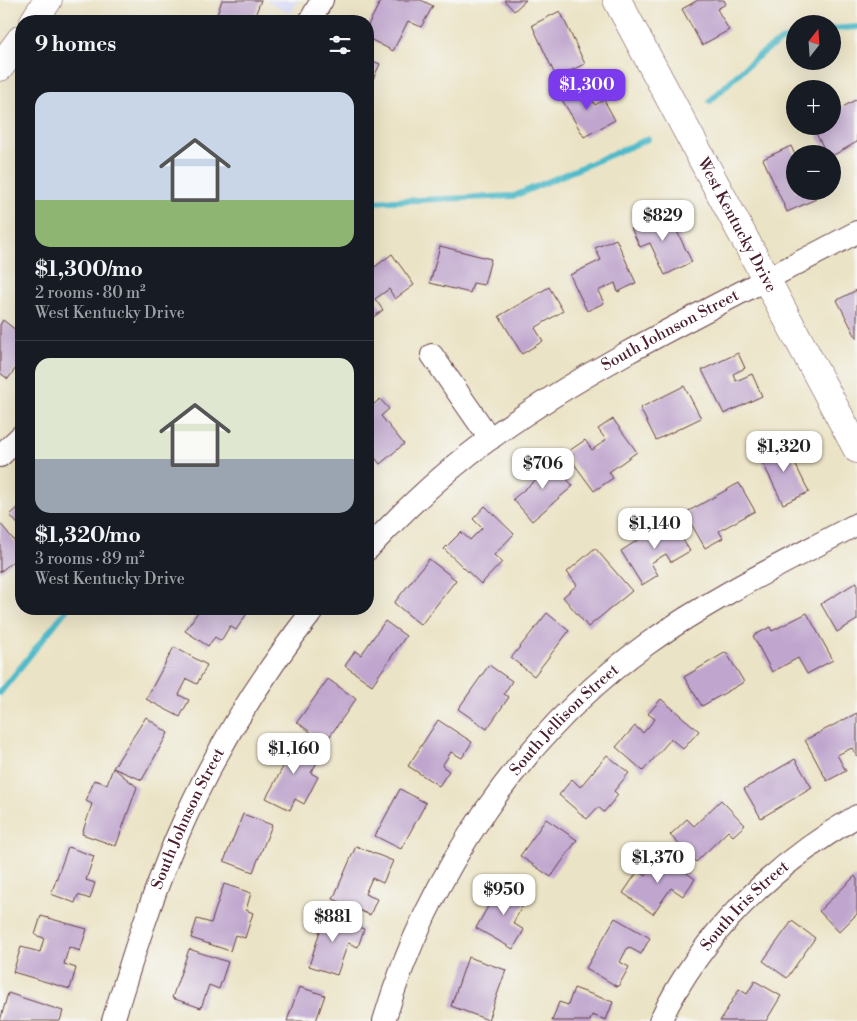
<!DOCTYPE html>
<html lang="en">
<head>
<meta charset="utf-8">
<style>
	:root { --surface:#171b24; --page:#242831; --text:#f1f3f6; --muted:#9ea1a6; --line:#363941; --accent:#7c3aed }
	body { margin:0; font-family:"Libre Bodoni",serif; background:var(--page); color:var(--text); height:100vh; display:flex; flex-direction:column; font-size:19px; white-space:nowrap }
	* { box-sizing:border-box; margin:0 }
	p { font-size:16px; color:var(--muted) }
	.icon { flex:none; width:28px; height:28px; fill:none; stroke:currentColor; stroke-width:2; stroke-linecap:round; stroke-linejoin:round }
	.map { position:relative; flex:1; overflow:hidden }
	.side { position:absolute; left:15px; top:15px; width:359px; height:600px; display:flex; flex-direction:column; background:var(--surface); border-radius:20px; box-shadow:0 5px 20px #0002 }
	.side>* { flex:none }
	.needle { width:32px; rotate:17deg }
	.fabs { position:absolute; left:786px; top:15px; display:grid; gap:10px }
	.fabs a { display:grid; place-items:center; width:55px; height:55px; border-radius:50%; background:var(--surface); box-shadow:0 5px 20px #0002; font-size:25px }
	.price { position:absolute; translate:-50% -42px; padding:0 11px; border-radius:10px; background:#fff; color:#222; font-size:16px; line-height:32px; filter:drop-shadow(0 1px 2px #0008) }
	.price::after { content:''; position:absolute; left:50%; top:30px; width:15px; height:11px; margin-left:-8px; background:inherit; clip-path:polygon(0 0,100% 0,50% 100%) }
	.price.active { background:var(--accent); color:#fff }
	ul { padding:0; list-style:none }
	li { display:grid; align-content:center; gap:10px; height:265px; padding:0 20px }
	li+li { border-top:1px solid var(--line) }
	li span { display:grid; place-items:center; height:155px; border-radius:15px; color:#555 }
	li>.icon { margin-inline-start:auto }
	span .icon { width:90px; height:90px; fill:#fffc; stroke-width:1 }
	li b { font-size:21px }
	h2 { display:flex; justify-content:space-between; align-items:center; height:60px; padding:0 20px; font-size:21px }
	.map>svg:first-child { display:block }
	.built { fill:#d5d8f9 }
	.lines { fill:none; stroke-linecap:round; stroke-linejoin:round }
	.stream { stroke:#4ebac9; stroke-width:6 }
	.building { fill:#c0a6ce }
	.minor-casing { stroke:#623c42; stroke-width:24 }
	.tertiary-casing { stroke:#623c42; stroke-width:29 }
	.primary-casing { stroke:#623c42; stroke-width:29 }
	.minor { stroke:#fff; stroke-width:22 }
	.tertiary { stroke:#fff; stroke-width:28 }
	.primary { stroke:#fff; stroke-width:28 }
	.labels { text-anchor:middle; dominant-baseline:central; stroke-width:4.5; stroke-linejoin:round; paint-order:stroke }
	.street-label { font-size:16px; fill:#4a1f2b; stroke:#f6f6f2 }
</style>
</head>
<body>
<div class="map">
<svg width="857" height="1021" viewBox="0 0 857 1021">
	<rect width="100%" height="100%" fill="#f6f6f2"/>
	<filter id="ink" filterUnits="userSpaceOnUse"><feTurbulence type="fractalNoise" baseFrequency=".02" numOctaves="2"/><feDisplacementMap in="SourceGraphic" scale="10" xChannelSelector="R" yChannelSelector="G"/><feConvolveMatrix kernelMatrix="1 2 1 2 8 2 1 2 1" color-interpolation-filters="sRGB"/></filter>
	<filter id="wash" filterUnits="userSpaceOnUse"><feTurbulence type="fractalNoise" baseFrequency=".0096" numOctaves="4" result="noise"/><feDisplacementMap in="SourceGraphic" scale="20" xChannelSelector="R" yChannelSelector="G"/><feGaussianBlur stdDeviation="1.12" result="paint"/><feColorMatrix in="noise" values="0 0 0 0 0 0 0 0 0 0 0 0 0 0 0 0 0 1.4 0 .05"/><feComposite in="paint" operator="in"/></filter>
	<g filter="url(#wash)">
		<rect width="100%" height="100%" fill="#ebe3c5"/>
		<polygon class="built" points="266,0 298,0 290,14"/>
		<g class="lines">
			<g class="stream">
				<polyline points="832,29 857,27"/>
				<path d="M710 101C733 80 765 43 795 36"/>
				<polyline points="368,202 514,196 648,139"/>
				<polyline points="0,693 67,609"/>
			</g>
		</g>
		<g id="blocks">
			<g class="building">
				<polygon points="222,0 261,0 253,21 215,21"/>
				<polygon points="381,0 421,0 433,6 421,27 408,21 393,51 368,38 368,25"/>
				<polygon points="504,0 526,0 514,11"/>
				<polygon points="698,0 724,0 726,4 717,9 729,30 702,45 682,9"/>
				<polygon points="560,11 585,64 556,77 532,25"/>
				<polygon points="368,59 380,64 368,90"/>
				<polygon points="584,85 595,105 604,100 615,120 584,137 561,98"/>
				<polygon points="857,99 857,142 832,156 832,154 827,154 814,130 822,126 832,126 832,120 834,119 832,113"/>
				<polygon points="791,146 795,155 795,191 812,191 816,199 787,212 763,159"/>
				<polygon points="667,211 692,262 665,275 650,243 640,247 631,228"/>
				<polygon points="616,239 636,283 618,292 615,283 598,291 604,303 587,311 570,275 601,260 595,248"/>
				<polygon points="440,246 491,259 484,285 473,283 470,293 430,283"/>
				<polygon points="392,254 414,285 395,299 389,289 375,299 383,310 368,321 368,272"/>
				<polygon points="549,287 563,311 535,328 543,341 522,354 499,316"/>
				<polygon points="857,290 857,339 837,300"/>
				<polygon points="3,320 21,334 21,361 8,379 0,373 0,325"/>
				<polygon points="738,353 745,368 733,374 736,381 752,374 762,396 724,414 702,370"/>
				<polygon points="684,386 701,418 656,440 640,408"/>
				<polygon points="380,399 389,409 381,416 404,444 380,464 368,449 368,409"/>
				<polygon points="613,419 637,452 609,472 613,478 594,491 566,453 585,440 592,450 606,440 598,429"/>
				<polygon points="784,441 809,492 783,504 758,453"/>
				<polygon points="549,459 573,486 532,521 513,499 537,479 532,474"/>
				<polygon points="739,483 755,511 719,531 723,538 705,548 685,513"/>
				<polygon points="21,505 21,528 10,515"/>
				<polygon points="485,506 514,534 494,555 502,562 481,584 444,549 461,532 470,540 482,528 473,519"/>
				<polygon points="670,519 690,551 671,562 666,554 651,563 658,575 642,585 621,551"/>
				<polygon points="0,523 21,549 21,555 0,572"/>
				<polygon points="595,548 632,591 588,627 563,597 577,585 567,572"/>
				<polygon points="429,559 456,580 421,625 394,603"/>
				<polygon points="857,582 857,620 837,632 821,604"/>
				<polygon points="200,609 250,609 236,630 230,626 221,641 215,637 208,646 185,631"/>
				<polygon points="547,613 569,631 534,676 511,658"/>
				<polygon points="807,613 833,660 807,674 798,658 772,672 753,636 770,627 772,631"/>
				<polygon points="385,621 406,636 372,685 345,666 355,651 361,655"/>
				<polygon points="174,647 207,665 197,684 187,679 179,695 189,700 180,717 146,699"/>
				<polygon points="726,652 744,682 702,706 684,677"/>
				<polygon points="489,665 512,681 504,694 509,697 487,729 458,709"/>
				<polygon points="328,679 356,699 325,743 297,722"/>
				<polygon points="661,699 699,731 683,749 671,739 643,771 616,747 635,726 643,733 655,719 648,714"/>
				<polygon points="857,713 857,757 852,748 837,755 846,771 827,781 805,740"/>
				<polygon points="146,717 168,733 142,780 113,768"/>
				<polygon points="438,720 472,742 462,758 451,752 442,766 449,771 439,786 408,766"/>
				<polygon points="284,737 320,757 311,773 318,777 304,804 295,799 290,810 266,798 287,760 274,754"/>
				<polygon points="607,755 629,773 614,791 618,795 604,812 598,807 587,819 559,795 572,779 580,787"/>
				<polygon points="795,759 812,788 761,818 744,789"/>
				<polygon points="113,768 137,787 116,846 82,834 92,804 86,801 94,780 107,784"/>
				<polygon points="400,789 426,803 401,849 375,836"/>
				<polygon points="721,800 745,825 733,836 728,831 696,862 670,835 687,819 694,826"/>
				<polygon points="243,814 272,825 253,872 224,861"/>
				<polygon points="546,819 577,840 551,877 520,856"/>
				<polygon points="356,846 393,861 383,883 372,878 365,894 377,899 370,915 333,899"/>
				<polygon points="68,847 94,856 86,880 95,883 90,899 78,895 75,903 51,894"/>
				<polygon points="661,855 695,879 683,896 671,888 653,914 623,893 638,871 646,876"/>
				<polygon points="855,876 857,879 857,914 839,932 819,911"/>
				<polygon points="502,881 528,896 513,923 524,930 513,949 476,928"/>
				<polygon points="224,884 251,893 246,910 253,913 245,938 235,935 230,951 191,938 197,919 211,923"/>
				<polygon points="319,913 364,929 358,947 348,943 337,975 309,966 320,931 314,929"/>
				<polygon points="41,916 87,929 80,951 69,947 64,964 76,968 70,989 13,972 21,947 40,952 44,938 35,935"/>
				<polygon points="615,918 650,938 641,954 628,947 620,962 629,967 618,987 586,968"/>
				<polygon points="792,921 815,938 787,978 763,961"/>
				<polygon points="189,949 228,962 219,989 209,985 201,1008 172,998"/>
				<polygon points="468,957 506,970 488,1020 451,1006"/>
				<polygon points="755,981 781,996 766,1021 720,1021 739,989 747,994"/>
				<polygon points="299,987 325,995 316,1021 287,1021"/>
				<polygon points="574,988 613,1002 606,1020 592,1015 590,1021 552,1021 559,1002 568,1005"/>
				<polygon points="8,993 63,1011 60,1021 0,1021"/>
			</g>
		</g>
	</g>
	<g filter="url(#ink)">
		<use href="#blocks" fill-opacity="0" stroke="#623c42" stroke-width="1"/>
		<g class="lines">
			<g class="minor-casing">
				<g id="minor">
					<polyline points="310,21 322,0"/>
					<polyline points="432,355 490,439"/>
					<polyline points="0,456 21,436"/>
					<path id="s1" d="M368 549C405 509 446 470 491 438 605 356 734 298 857 232"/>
					<path id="s2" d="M113 1021C132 959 151 898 176 839 211 757 259 679 314 609"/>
					<path id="s3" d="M384 1021C428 874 522 734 647 644 713 597 786 562 857 524"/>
					<path id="s4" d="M660 1021C702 933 773 865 857 816"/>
				</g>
			</g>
			<g class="tertiary-casing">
				<g id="tertiary">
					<path id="s5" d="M617 0 857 449"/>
				</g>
			</g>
			<g class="primary-casing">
				<g id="primary">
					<polyline points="34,21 48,0"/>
					<polyline points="0,67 21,39"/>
				</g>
			</g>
			<use href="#minor" class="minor"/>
			<use href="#tertiary" class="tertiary"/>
			<use href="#primary" class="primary"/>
		</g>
	</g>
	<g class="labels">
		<g class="street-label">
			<text stroke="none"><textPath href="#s5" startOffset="255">West Kentucky Drive</textPath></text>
			<text stroke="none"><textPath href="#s1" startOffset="375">South Johnson Street</textPath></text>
			<text stroke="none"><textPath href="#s3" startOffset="355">South Jellison Street</textPath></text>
			<text stroke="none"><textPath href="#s2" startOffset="216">South Johnson Street</textPath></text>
			<text stroke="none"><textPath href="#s4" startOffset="144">South Iris Street</textPath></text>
		</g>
	</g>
</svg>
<div class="fabs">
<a><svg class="needle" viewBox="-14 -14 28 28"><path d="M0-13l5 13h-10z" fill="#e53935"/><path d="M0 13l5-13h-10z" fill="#9ea1a6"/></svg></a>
<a>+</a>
<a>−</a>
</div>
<b class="price active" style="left:587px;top:111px">$1,300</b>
<b class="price" style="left:663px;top:242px">$829</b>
<b class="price" style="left:784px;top:473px">$1,320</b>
<b class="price" style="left:543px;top:490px">$706</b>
<b class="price" style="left:655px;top:550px">$1,140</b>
<b class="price" style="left:294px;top:775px">$1,160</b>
<b class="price" style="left:658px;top:884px">$1,370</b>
<b class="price" style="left:504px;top:916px">$950</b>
<b class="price" style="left:333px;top:943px">$881</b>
<section class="side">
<h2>9 homes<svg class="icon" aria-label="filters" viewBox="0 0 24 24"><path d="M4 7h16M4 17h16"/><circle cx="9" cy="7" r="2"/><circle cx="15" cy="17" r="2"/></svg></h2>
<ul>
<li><span style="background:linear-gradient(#c9d6e8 70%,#8fb573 0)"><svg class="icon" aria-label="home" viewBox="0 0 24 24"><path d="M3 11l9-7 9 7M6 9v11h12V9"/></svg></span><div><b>$1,300/mo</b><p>2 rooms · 80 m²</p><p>West Kentucky Drive</p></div></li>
<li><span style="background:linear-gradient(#dfe7d0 65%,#9aa5b1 0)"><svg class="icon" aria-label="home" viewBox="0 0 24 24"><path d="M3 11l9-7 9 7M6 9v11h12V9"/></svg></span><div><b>$1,320/mo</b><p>3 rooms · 89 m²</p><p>West Kentucky Drive</p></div></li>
</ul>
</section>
</div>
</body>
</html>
